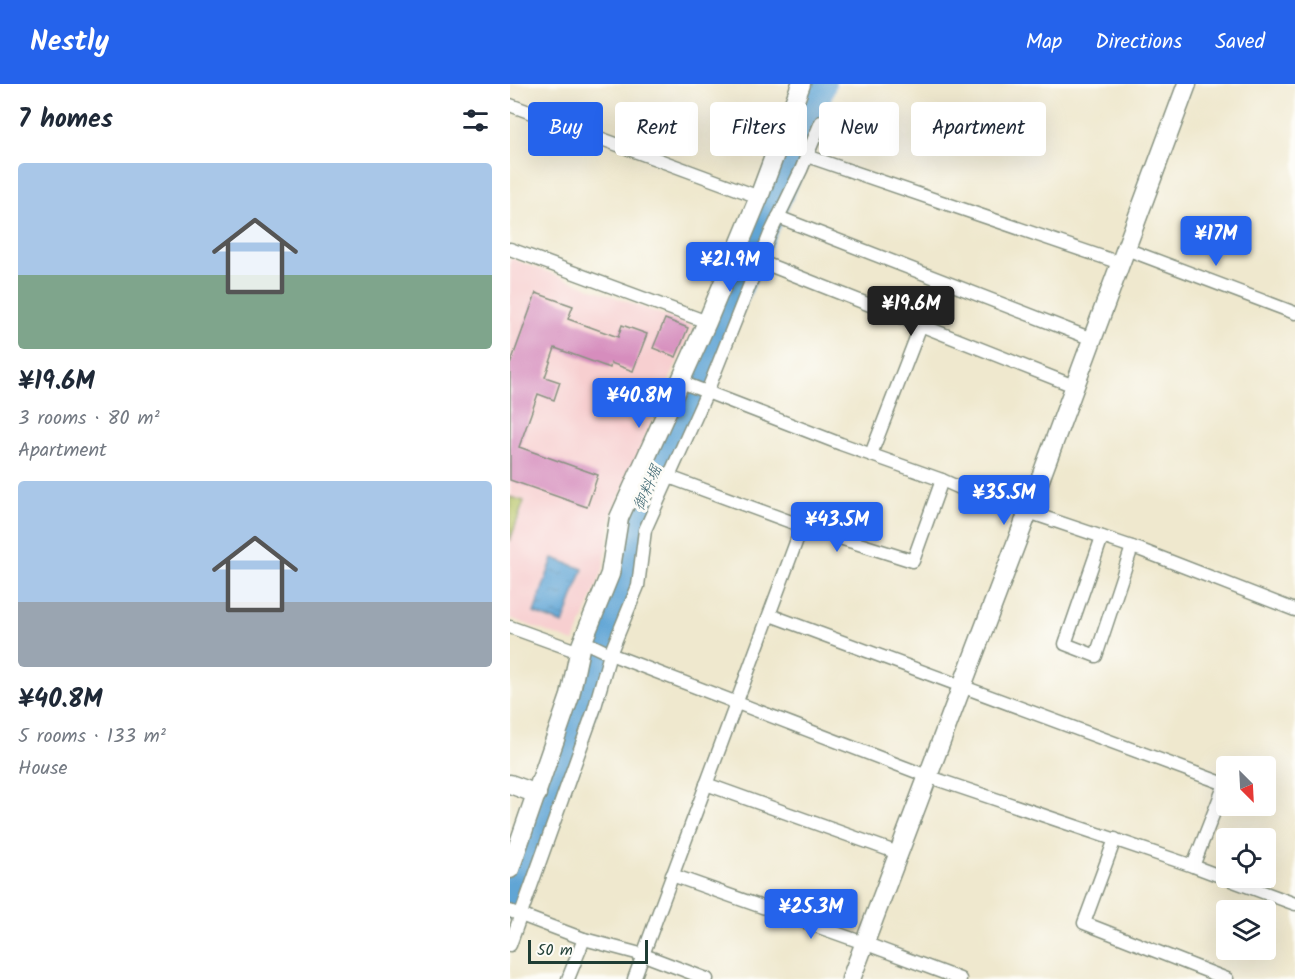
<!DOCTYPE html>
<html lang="en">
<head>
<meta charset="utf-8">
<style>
	:root { --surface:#fff; --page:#f6f6f7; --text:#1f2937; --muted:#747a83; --accent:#2563eb }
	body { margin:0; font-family:Kalam,"Klee One",sans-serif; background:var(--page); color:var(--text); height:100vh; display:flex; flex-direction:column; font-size:22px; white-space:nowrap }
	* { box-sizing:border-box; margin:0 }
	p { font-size:20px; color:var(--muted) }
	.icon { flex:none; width:33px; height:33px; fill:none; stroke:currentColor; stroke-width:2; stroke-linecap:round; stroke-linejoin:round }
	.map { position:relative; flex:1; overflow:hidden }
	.sheet { display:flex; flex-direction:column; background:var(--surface); width:510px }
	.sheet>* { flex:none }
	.hud { position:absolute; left:18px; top:18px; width:570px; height:54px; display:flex; gap:12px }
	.needle { width:39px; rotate:156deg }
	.fabs { position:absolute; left:706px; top:672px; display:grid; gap:12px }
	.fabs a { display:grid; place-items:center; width:60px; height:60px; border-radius:6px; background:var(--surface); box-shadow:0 6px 24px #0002; font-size:30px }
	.scale { position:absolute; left:18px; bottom:15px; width:120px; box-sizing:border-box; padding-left:6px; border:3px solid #1f3d34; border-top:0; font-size:16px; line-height:21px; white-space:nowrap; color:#1f3d34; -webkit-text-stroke:4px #fdfcf7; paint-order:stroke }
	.price { position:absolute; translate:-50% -51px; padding:0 14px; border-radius:6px; background:var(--accent); color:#fff; font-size:20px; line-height:39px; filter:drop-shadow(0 2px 3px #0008) }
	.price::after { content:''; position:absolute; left:50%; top:36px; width:18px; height:14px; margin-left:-9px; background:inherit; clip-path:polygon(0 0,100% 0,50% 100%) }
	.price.on { background:#222; color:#fff }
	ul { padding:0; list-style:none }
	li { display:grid; align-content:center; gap:12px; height:318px; padding:0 18px }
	li span { display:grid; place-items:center; height:186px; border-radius:6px; color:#555 }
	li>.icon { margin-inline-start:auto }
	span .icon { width:108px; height:108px; fill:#fffc; stroke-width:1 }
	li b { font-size:26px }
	h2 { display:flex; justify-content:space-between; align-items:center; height:72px; padding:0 18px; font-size:26px }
	.pill { padding:0 21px; border-radius:6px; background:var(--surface); box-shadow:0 6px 24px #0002; font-size:21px; line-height:54px }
	.pill.on { background:var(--accent); color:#fff }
	header { display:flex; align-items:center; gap:36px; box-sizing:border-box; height:84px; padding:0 30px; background:var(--accent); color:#fff }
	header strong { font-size:28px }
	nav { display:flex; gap:33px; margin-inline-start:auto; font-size:21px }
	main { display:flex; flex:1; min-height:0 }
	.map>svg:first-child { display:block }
	.built { fill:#f7cfd0 }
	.park { fill:#b7c466; stroke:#6b804d; stroke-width:1.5 }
	.water { fill:url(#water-ripples); stroke:#407184; stroke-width:1.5 }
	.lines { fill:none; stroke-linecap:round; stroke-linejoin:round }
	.river { stroke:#60a5d5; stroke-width:28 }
	.building { fill:#d68dbd }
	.street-casing { stroke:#879281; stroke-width:15 }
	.secondary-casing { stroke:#879281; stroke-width:21 }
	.street { stroke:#fff; stroke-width:12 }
	.secondary { stroke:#fff; stroke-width:18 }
	.labels { text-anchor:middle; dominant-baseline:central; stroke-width:6; stroke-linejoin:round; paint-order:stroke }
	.water-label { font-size:16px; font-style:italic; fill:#36616c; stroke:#fdfcf7 }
</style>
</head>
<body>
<header>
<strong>Nestly</strong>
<nav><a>Map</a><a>Directions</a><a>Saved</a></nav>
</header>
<main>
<section class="sheet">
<h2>7 homes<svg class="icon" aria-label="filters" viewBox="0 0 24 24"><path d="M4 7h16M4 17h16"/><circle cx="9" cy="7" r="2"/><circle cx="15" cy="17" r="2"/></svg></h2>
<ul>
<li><span style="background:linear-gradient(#a9c7e8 60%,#7fa58c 0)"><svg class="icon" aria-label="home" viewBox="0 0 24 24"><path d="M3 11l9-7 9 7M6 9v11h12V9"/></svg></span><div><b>¥19.6M</b><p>3 rooms · 80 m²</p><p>Apartment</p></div></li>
<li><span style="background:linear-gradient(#a9c7e8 65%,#9aa5b1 0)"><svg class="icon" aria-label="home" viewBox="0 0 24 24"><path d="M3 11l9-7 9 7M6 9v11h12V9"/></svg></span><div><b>¥40.8M</b><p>5 rooms · 133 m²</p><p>House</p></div></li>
</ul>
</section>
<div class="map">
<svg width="785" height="895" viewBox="0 0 785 895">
	<defs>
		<pattern id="water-ripples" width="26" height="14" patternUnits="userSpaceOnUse" patternTransform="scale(1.5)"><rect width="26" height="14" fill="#60a5d5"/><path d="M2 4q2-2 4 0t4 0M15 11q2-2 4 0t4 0" fill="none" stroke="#4f88ae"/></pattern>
	</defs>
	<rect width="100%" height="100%" fill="#fdfcf7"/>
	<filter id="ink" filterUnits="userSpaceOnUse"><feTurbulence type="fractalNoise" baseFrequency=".0167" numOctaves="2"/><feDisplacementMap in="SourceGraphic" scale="12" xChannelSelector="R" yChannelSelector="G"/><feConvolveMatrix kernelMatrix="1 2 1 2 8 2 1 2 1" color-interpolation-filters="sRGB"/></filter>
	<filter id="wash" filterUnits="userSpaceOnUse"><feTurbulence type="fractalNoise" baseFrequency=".008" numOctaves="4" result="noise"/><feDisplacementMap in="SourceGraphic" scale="24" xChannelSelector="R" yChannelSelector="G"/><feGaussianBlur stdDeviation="1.35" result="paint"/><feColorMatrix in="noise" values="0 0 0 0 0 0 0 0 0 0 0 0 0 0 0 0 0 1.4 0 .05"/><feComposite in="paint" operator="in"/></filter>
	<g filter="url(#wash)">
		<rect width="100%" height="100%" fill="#efe8ce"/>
		<polygon class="built" points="0,174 183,242 102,430 93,487 64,558 0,534"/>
		<polygon class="park" points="0,413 14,417 0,457"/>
		<polygon class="water" points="43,474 73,485 53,540 24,529"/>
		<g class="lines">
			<polyline class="river" points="0,821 82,601 104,529 119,487 124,437 196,278 294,53 312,0"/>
		</g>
		<g id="blocks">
			<g class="building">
				<polygon points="26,209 63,222 58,235 108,253 112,241 137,250 123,287 101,279 100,284 45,264 35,293 50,298 44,316 28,310 9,363 88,391 77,423 0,396 0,281"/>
				<polygon points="155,235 178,244 166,273 143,264"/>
			</g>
		</g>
	</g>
	<g filter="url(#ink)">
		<use href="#blocks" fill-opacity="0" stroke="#879281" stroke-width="1.5"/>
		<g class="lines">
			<g class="street-casing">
				<g id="street">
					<polyline points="0,21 249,113"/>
					<polyline points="297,72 610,179"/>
					<polyline points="268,133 582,255"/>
					<polyline points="0,165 197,238"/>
					<polyline points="616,165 785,229"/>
					<polyline points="249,177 564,302"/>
					<polyline points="171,298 331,360 432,396 459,408 631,466 785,526"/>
					<polyline points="363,365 411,241"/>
					<polyline points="159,393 292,442 403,477 432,396"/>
					<polyline points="592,453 555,560 586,572 622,463"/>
					<polyline points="260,531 715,700 683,782"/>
					<polyline points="0,543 69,568"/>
					<polyline points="73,557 100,570 417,692 683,782 785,820"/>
					<polyline points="196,700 388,769"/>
					<polyline points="605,755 574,839 717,895"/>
					<polyline points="162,791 354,859 450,895"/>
					<polyline points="0,827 74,855 134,871 197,895"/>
					<polyline points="0,861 84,626 100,570 128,502 135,446 197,308 260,150 291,86 311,38"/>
					<polyline points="58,895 74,855"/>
					<polyline points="124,895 292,442"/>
				</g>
			</g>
			<g class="secondary-casing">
				<g id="secondary">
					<polyline points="0,700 27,710"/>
					<polyline points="0,785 60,612 70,564 100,490 109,434 197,238 249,113 291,0"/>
					<polyline points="341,895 518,428 677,0"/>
				</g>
			</g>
			<use href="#street" class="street"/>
			<use href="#secondary" class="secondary"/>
		</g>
	</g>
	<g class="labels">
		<g class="water-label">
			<text transform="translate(138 404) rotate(-66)">御料堀</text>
		</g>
	</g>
</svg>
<div class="fabs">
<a><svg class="needle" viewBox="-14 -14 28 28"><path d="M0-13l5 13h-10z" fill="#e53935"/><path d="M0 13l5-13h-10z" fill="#747a83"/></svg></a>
<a><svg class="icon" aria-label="locate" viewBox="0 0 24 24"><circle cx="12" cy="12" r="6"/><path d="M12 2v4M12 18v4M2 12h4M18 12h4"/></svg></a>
<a><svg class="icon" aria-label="layers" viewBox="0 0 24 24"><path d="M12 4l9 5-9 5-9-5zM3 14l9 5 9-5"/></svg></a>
</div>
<div class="scale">50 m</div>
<b class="price" style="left:706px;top:183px">¥17M</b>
<b class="price" style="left:220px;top:209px">¥21.9M</b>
<b class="price on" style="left:401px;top:253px">¥19.6M</b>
<b class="price" style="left:129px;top:345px">¥40.8M</b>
<b class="price" style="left:494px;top:442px">¥35.5M</b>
<b class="price" style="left:327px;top:469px">¥43.5M</b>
<b class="price" style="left:301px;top:856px">¥25.3M</b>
<div class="hud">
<a class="pill on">Buy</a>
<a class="pill">Rent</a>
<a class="pill">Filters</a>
<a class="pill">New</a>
<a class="pill">Apartment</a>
</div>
</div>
</main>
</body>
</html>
